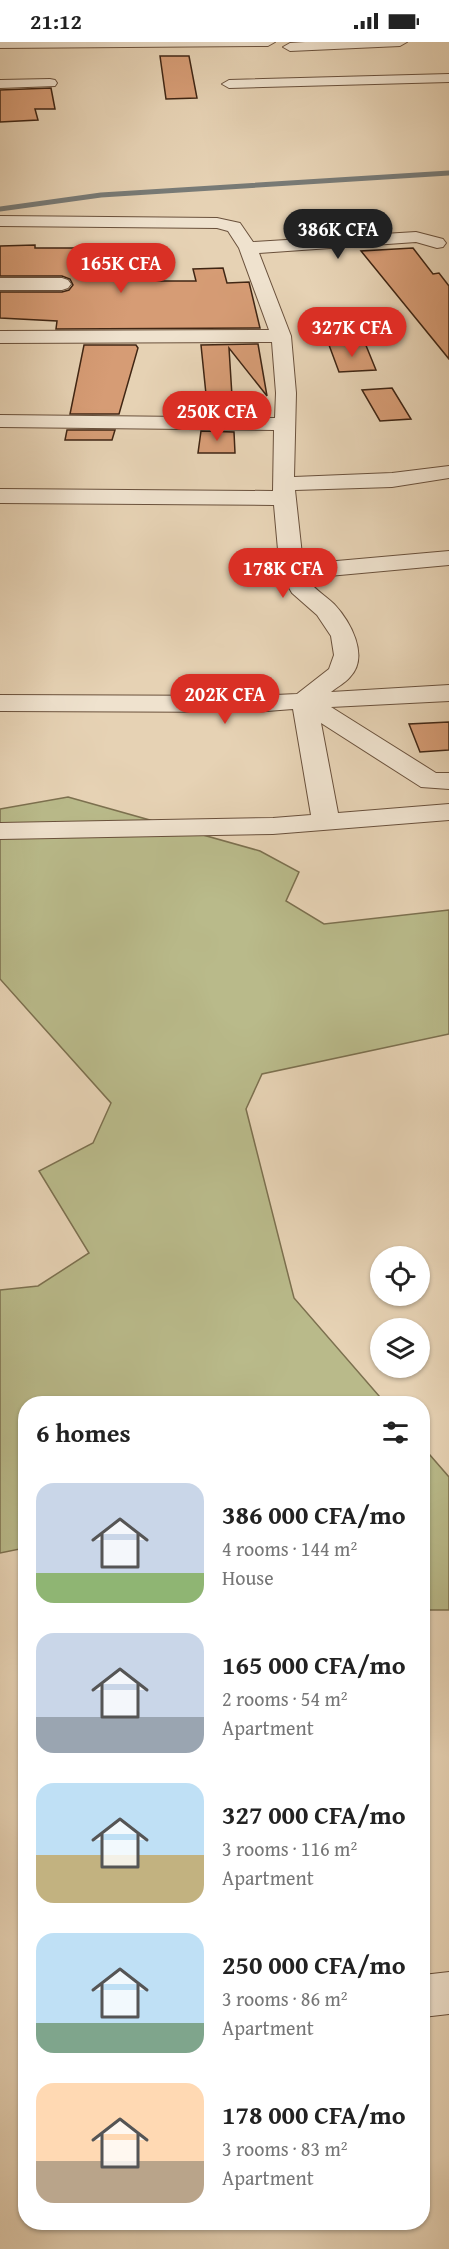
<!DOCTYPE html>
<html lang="en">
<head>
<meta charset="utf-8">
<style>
	:root { --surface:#fff; --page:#f6f6f6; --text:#222; --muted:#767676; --accent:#d93025 }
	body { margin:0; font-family:"Gentium Book Plus",serif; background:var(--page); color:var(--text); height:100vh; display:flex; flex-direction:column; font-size:22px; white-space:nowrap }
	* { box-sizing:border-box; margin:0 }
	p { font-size:20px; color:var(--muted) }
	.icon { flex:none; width:33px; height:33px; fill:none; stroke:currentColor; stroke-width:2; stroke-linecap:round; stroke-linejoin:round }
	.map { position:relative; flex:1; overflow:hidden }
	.side { position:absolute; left:18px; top:1354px; width:412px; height:834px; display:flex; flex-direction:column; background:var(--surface); border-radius:24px; box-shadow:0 2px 4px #0004 }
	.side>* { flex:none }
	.buttons { position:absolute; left:370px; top:1204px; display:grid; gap:12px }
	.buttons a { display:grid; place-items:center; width:60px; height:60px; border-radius:50%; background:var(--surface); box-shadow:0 2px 4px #0004; font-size:30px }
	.price { position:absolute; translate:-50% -51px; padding:0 14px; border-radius:21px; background:var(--accent); color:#fff; font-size:20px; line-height:39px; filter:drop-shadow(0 2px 3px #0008) }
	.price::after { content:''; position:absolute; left:50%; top:36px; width:18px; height:14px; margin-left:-9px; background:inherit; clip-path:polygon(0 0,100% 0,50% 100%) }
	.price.active { background:#222; color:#fff }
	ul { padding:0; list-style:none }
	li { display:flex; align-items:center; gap:18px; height:150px; padding:0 18px }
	li span { display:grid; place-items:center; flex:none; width:168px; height:120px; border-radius:18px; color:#555 }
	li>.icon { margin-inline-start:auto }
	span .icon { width:72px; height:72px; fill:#fffc; stroke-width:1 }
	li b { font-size:26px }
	h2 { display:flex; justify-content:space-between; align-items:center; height:72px; padding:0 18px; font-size:26px }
	.status { display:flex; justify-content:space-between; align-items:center; height:42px; padding:0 30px; background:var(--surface); direction:ltr }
	.status svg { height:16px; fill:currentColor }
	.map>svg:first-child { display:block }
	.green { fill:#b9ba8a; stroke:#7c704f; stroke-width:1.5 }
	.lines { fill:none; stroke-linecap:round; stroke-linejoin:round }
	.stream { stroke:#787b77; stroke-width:5 }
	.building { fill:#d69c75; stroke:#402614; stroke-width:1.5 }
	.minor-casing { stroke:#6a513c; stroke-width:2 }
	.minor { fill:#efe2ce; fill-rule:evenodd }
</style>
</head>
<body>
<div class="status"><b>21:12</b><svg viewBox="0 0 49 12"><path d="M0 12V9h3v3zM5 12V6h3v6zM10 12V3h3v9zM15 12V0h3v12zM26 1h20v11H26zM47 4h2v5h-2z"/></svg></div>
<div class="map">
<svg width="449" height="2207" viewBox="0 0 449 2207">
	<rect width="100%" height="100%" fill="#e6d2b4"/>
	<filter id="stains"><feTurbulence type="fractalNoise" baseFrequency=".00333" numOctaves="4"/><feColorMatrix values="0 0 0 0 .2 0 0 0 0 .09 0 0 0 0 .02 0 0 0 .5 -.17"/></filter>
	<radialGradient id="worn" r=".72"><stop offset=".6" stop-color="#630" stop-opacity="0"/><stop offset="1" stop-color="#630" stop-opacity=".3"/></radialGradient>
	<g class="green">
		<polygon points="68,755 260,809 299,830 286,859 324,882 449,868 449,992 262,1032 246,1067 294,1256 386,1362 26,1362 25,1506 0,1511 0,1248 38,1244 89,1211 39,1129 93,1101 111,1061 0,937 0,767"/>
		<polygon points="423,1405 449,1435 449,1568 423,1568"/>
	</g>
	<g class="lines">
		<polyline class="stream" points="0,167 101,153 449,131"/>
	</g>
	<g class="building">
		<polygon points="160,14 189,14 197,56 166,57"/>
		<polygon points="51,46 55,67 35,67 38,78 0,80 0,48"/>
		<polygon points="35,203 35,206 88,206 88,216 115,212 152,239 196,239 193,227 223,226 227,241 249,240 260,286 56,287 57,279 0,276 0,250 62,250 69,248 73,243 70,237 62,234 0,234 0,204"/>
		<polygon points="413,206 433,232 439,231 449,244 449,317 361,209"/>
		<polygon points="365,301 376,328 339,330 329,303"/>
		<polygon points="258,302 267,354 229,306 233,370 208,372 201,303"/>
		<polygon points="84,303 136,303 138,306 119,372 70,372"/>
		<polygon points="392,346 411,377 380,379 362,348"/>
		<polygon points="67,388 115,388 112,398 65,398"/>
		<polygon points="201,389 234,390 235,411 198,411"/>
		<polygon points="449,680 449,708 420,710 409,682"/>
	</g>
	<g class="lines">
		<g class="minor-casing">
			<g id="minor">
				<polygon points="0,0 275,0 268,4 0,6"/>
				<polygon points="305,0 407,0 400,4 290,9 283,5 290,1"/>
				<polygon points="449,32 449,40 229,46 222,42 229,38"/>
				<polygon points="50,37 55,38 57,41 55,44 0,46 0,38"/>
				<path d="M0 174 217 176 240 181 253 200 416 190 443 197 446 201 443 205 437 206 416 200 259 211 291 294 296 351 294 435 392 431 449 424V436L392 445 295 448 303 522 449 509V523L307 536C313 547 325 553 334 562 350 579 370 614 350 635 345 641 337 645 331 650L449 643V659L331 665 436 731H449V747L421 745 321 681 338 771 449 762V778L273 792 0 797V781L273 776 311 773 293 667 254 670 0 669V653L254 654 297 652 329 627 334 613 331 594 317 573 292 551 280 530 274 463 0 461V447L273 449 274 388 0 385V373L275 376 276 351 272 300 0 301V289L269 288 239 206 228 189 217 186 0 184Z"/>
				<polygon points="0,236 62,236 68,238 71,242 68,246 62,248 0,248"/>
				<polygon points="449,1930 449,1972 423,1975 423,1933"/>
			</g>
		</g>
		<use href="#minor" class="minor"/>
	</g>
	<rect width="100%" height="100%" filter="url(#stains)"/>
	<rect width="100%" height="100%" fill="url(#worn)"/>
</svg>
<div class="buttons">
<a><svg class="icon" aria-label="locate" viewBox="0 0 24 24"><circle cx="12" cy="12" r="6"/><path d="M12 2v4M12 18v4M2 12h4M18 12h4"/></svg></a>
<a><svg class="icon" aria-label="layers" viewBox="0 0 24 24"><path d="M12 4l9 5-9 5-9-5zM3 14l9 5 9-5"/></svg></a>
</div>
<b class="price active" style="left:338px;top:218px">386K CFA</b>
<b class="price" style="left:121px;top:252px">165K CFA</b>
<b class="price" style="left:352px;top:316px">327K CFA</b>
<b class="price" style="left:217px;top:400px">250K CFA</b>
<b class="price" style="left:283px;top:557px">178K CFA</b>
<b class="price" style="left:225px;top:683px">202K CFA</b>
<section class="side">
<h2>6 homes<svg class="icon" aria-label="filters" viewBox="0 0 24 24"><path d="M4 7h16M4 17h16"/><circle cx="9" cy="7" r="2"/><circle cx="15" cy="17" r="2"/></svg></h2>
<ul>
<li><span style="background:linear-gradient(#c9d6e8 75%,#8fb573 0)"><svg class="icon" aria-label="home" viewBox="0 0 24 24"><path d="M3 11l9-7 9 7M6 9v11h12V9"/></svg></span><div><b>386 000 CFA/mo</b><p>4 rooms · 144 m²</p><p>House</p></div></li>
<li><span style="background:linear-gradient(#c9d6e8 70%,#9aa5b1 0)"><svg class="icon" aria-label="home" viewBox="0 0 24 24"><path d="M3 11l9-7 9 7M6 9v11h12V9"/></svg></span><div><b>165 000 CFA/mo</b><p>2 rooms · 54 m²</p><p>Apartment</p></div></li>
<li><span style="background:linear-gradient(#bfe0f5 60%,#c2b280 0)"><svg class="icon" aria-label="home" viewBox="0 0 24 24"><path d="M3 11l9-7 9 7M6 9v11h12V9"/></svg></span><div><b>327 000 CFA/mo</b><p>3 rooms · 116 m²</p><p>Apartment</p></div></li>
<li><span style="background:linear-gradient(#bfe0f5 75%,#7fa58c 0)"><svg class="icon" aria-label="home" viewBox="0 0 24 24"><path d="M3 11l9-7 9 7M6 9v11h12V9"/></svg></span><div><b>250 000 CFA/mo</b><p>3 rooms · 86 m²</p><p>Apartment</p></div></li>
<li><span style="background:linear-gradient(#ffd9b3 65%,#b9a48a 0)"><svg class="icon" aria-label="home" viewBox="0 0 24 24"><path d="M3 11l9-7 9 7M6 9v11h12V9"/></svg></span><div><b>178 000 CFA/mo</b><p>3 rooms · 83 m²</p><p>Apartment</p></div></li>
</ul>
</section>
</div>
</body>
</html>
